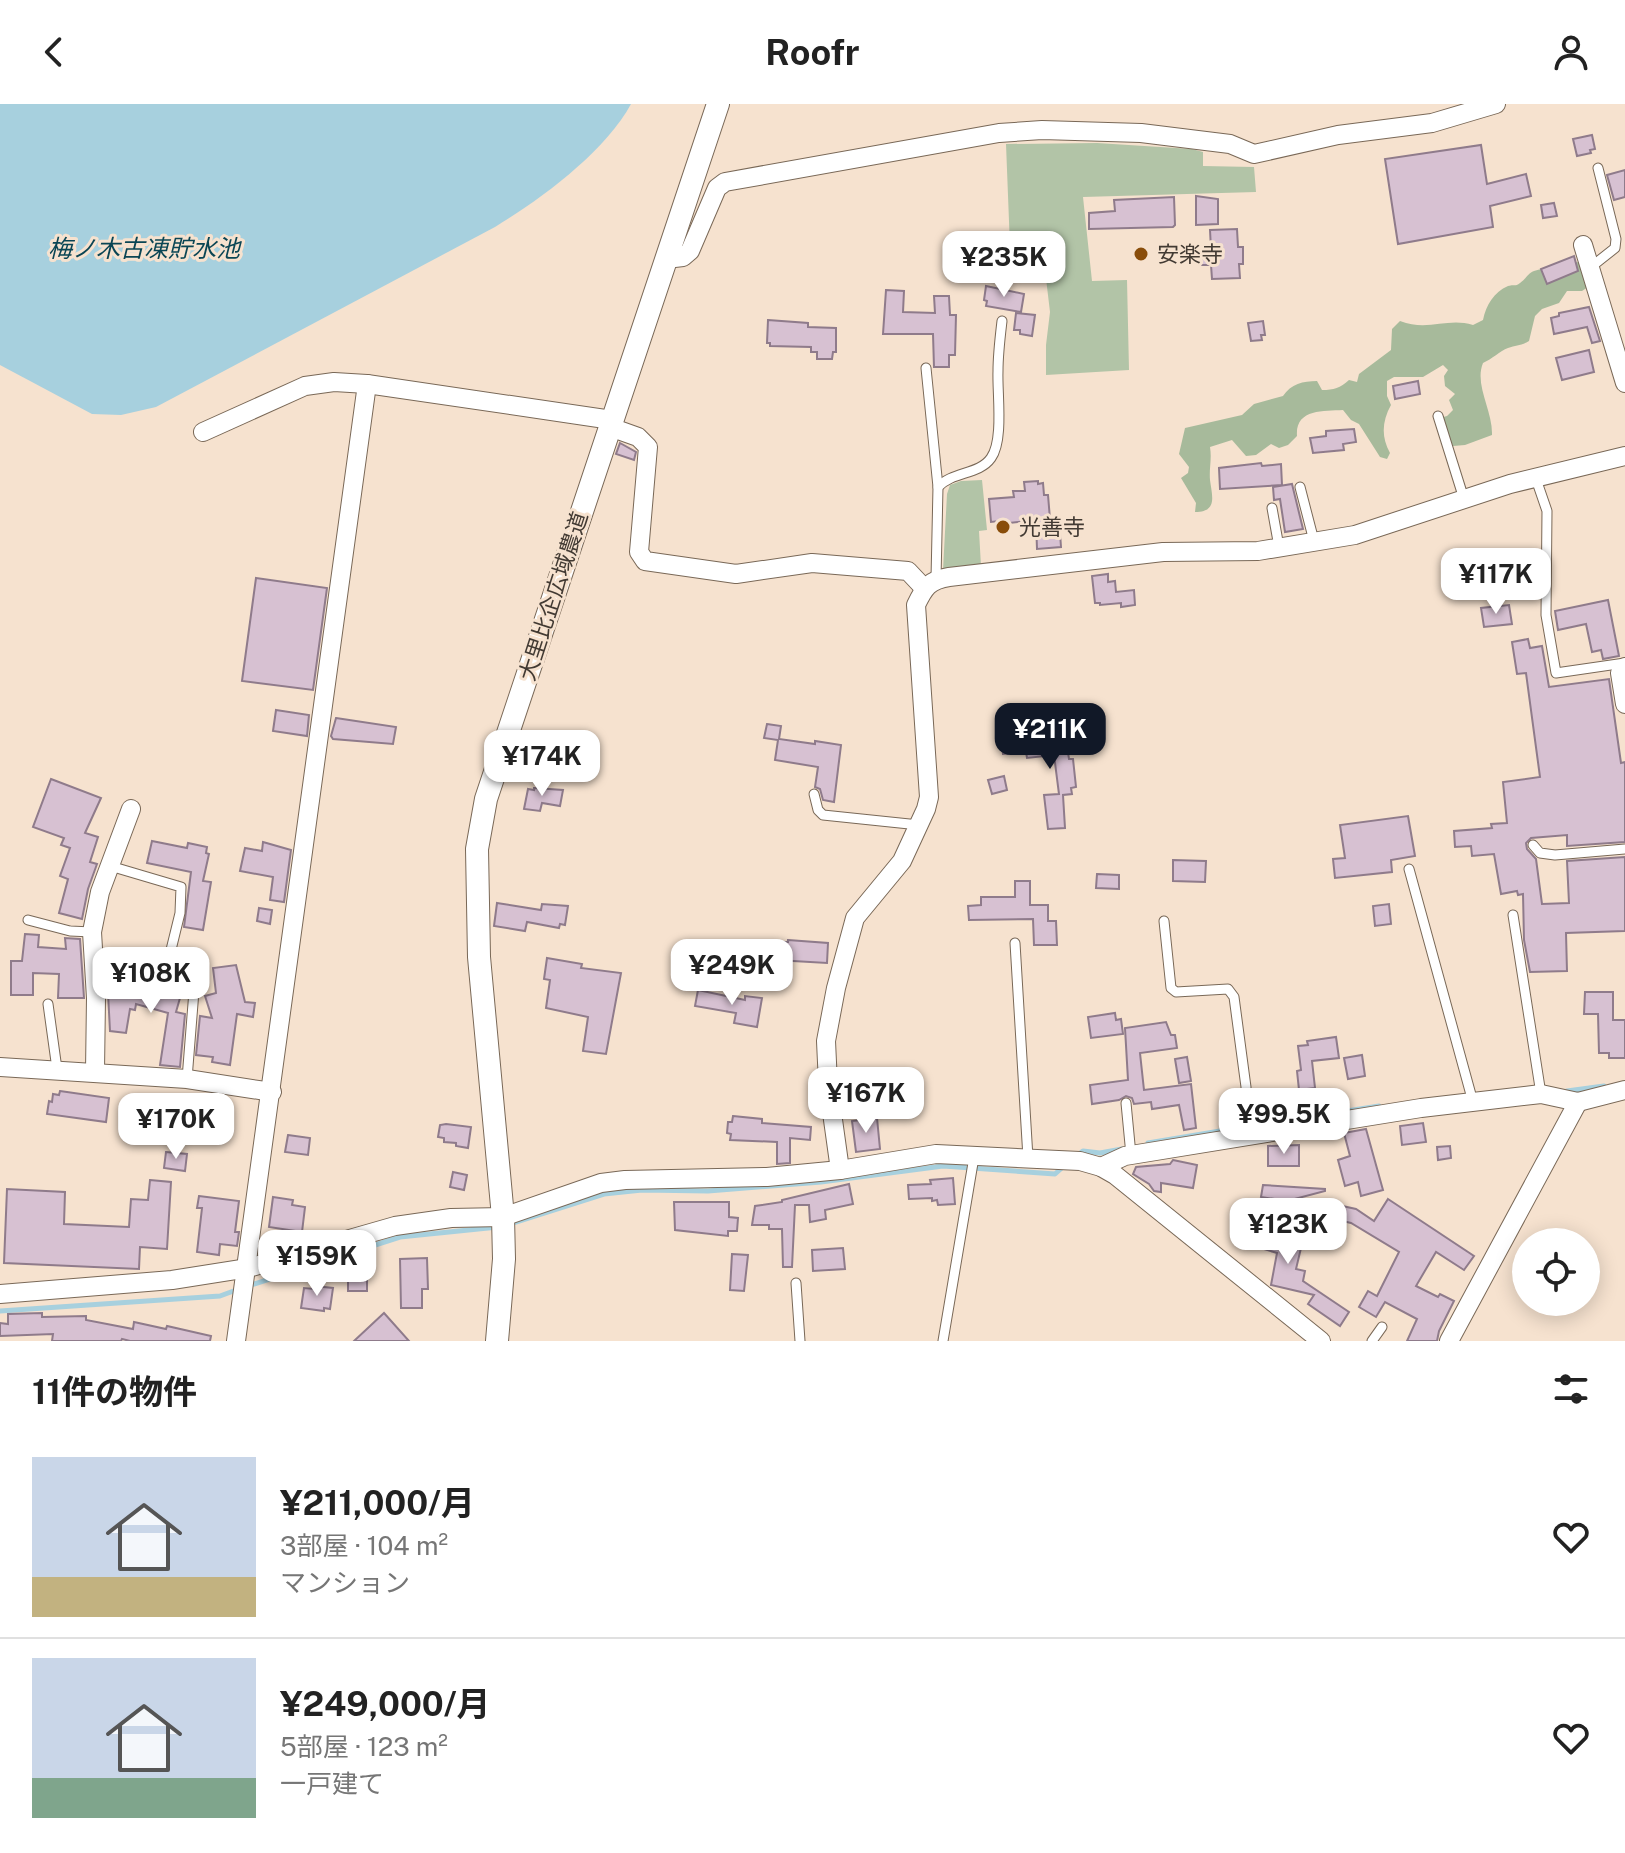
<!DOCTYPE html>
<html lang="ja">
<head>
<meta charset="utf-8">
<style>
	:root { --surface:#fff; --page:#f6f6f6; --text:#222; --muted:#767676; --line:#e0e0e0; --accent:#111827 }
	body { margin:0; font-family:"Public Sans","Noto Sans JP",sans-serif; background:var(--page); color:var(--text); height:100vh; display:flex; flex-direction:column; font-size:30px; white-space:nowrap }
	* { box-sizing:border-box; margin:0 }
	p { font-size:26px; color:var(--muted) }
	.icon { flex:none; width:44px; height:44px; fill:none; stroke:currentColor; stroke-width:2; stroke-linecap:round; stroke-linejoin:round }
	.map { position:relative; height:1237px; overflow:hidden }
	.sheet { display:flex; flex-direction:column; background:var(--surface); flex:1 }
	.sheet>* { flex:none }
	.tools { position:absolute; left:1512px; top:1124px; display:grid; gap:16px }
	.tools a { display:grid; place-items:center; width:88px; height:88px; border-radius:50%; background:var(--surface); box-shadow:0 4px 20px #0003; font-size:40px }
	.price { position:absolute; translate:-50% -68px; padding:0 18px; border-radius:16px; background:#fff; color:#222; font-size:26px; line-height:52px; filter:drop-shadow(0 2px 4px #0008) }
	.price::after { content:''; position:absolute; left:50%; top:48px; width:24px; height:18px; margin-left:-12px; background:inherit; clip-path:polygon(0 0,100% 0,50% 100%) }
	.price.selected { background:var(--accent); color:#fff }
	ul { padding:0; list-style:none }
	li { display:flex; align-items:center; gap:24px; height:200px; padding:0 32px }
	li+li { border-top:2px solid var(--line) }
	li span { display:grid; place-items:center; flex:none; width:224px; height:160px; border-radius:0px; color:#555 }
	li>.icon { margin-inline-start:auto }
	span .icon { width:96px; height:96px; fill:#fffc; stroke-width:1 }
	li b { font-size:34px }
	h2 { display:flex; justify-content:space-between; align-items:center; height:96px; padding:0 32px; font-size:34px }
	header { display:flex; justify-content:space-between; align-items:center; height:104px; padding:0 32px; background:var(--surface); font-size:36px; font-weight:700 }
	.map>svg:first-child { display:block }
	.green { fill:#b2c4a7 }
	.forest { fill:#a7ba9b }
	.water { fill:#a7d0de }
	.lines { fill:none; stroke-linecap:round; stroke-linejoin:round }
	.stream { stroke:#a7d0de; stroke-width:5 }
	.building { fill:#d7c1d2; stroke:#8f7b8b; stroke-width:2 }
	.service-casing { stroke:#796857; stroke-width:11 }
	.minor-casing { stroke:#796857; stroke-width:20 }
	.tertiary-casing { stroke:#796857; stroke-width:24 }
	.service { stroke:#fff; stroke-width:9 }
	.minor { stroke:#fff; stroke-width:18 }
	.tertiary { stroke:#fff; stroke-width:22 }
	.poi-dot { fill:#894d0a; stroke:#f6e2cf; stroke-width:3 }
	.labels { text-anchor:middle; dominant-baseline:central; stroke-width:6; stroke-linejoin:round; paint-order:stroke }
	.poi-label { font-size:22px; fill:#423a33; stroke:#f6e2cf; text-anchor:start }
	.street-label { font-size:22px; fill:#423a33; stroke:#f6e2cf }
	.water-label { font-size:24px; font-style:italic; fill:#0a4554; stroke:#f6e2cf }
</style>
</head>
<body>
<header><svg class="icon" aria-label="back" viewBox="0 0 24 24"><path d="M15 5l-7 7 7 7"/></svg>Roofr<svg class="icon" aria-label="person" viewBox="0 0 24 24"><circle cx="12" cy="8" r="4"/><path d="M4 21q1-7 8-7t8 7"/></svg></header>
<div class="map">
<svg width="1625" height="1237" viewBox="0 0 1625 1237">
	<rect width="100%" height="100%" fill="#f6e2cf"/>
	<g class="green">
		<polygon points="1097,39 1192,45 1203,48 1203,62 1254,63 1256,88 1083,93 1092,177 1127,176 1129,266 1046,271 1046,241 1050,208 1045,166 1031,154 1010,143 1006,40"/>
		<polygon points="982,376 987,426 979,427 981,462 943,466 947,390 950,381 961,377"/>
	</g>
	<path class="forest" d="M1577 158 1583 160 1588 183 1582 187H1567L1559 199 1542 205 1535 212 1529 237C1521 242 1516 241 1508 244 1500 247 1492 255 1483 259 1474 281 1493 307 1492 331L1465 341 1453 342 1440 314 1447 312 1453 306 1449 296 1455 290 1445 282 1444 272 1448 266 1443 261 1423 273H1394L1387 277V292L1391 301C1382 317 1381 333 1390 349L1387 355 1380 353 1359 320 1351 316 1343 306C1323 307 1295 305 1297 332L1288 341 1279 344 1271 340 1256 351 1246 352 1232 336 1210 343C1212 355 1209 365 1210 376 1212 392 1218 408 1195 408L1196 399 1181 374 1188 369 1189 363 1179 350 1185 324 1242 311 1254 300 1283 292C1291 280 1303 277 1317 277L1322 286C1334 286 1340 284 1349 276L1357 278 1359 270 1391 246 1392 225 1400 217C1428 228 1447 213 1473 221L1483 216C1486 201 1494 188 1508 182 1514 180 1515 183 1520 179 1526 175 1527 170 1534 167 1548 162 1563 165 1577 158Z"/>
	<path class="water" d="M0 0H631C605 48 541 95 495 123L156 303 121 311 92 310 0 261Z"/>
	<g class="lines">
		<g class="stream">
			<polyline points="1567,987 1604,982"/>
			<polyline points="1270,1019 1379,1002"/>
			<polyline points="1148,1039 1232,1025"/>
			<polyline points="1078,1051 1083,1047 1100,1049 1122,1045"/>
			<polyline points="507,1121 604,1090 642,1086 708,1087 821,1078 943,1062 1055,1070 1064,1062"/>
			<polyline points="248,1182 400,1133 498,1123"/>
			<polyline points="0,1207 220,1192 239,1185"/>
		</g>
	</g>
	<g class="building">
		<polygon points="1592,31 1595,45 1590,46 1591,49 1577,52 1573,35"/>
		<polygon points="1481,41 1487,80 1526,70 1531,92 1490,102 1493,123 1398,140 1385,55"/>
		<polygon points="1625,66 1625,93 1614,96 1607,71"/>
		<polygon points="1196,92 1218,95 1218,120 1196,121"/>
		<polygon points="1174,93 1175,121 1173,123 1089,125 1089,109 1115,107 1114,96"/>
		<polygon points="1554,99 1557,112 1543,114 1541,101"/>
		<polygon points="1237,125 1238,143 1243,143 1243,160 1239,160 1240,174 1212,175 1211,161 1200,161 1199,145 1211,145 1210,126"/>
		<polygon points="1574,152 1578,167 1547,180 1541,165"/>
		<polygon points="986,182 1024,190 1021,208 986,202 987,197 984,196"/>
		<polygon points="886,186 904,187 903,208 935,209 934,192 949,192 950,211 956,211 955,251 949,251 949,263 934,263 933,230 883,230"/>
		<polygon points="1589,203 1600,237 1592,239 1587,223 1554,230 1551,214 1559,212 1559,209"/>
		<polygon points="1016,209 1035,211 1032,232 1020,230 1020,226 1014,226"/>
		<polygon points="768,216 808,219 808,223 836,224 836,248 833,248 832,255 817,255 817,248 811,248 811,243 770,242 770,239 767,239"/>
		<polygon points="1263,217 1265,231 1261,231 1262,236 1251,237 1248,219"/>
		<polygon points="1589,246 1594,268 1562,276 1556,254"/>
		<polygon points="1418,277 1420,290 1395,295 1393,282"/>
		<polygon points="1354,325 1356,338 1343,340 1344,346 1313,349 1310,334 1326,332 1326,327"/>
		<polygon points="620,339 636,348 634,356 616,350"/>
		<polygon points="1261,359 1262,362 1281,360 1282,381 1220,385 1219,364"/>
		<polygon points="1038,377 1038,380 1043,379 1044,391 1048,391 1050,415 1059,414 1061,443 1037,445 1036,416 1000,420 999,417 991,418 989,395 1014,393 1013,387 1025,387 1024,378"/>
		<polygon points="1292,380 1303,425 1285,428 1280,395 1274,396 1273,383"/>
		<polygon points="1108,470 1108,478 1115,477 1116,488 1134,486 1135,501 1121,503 1121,499 1100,501 1100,499 1095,499 1092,472"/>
		<polygon points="256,474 327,484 313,586 242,577"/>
		<polygon points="1608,496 1619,552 1603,555 1601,546 1592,548 1586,520 1558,526 1555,507"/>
		<polygon points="1509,501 1512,520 1484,523 1481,504"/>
		<polygon points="1528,535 1530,544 1542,542 1549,583 1609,575 1621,659 1625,658 1625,738 1567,742 1567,731 1531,734 1526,739 1527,745 1536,755 1542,800 1569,799 1567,757 1625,753 1625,827 1566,829 1567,867 1530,868 1524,836 1523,790 1518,791 1517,787 1501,790 1494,750 1472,752 1471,742 1455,743 1454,727 1492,724 1491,720 1507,719 1503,678 1540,673 1526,569 1517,570 1512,538"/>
		<polygon points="276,606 309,611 307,632 273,627"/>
		<polygon points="336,614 396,623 393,640 333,635 331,632"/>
		<polygon points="767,620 781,622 779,635 815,640 815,637 841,641 834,698 823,696 820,685 815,683 818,663 775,656 778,636 764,634"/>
		<polygon points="1049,629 1049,631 1065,629 1069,655 1073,655 1076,683 1071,684 1072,690 1063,691 1065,724 1048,725 1044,691 1059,690 1054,651 1027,654 1026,648 1003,650 1002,641"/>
		<polygon points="1004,672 1007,686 992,690 988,676"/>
		<polygon points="51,675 101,694 85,729 98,733 90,758 97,760 88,785 82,815 59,809 68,775 60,772 70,744 61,741 64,734 33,723"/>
		<polygon points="534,684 563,686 560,702 542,699 540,707 524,705 528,685 534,686"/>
		<polygon points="1408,712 1415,752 1391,756 1392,768 1335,774 1333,755 1345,754 1340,721"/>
		<polygon points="152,737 187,744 188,739 207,743 206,749 209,750 203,777 211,778 203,826 184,823 191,768 147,759"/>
		<polygon points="263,738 291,746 284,798 270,796 273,773 240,767 245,744 262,747"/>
		<polygon points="1173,756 1206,757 1205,778 1173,777"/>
		<polygon points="1097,770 1119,771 1119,785 1096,784"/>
		<polygon points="1015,777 1030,777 1030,801 1048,801 1048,817 1056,817 1057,841 1034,841 1033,815 969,816 968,802 981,801 981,793 1015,793"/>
		<polygon points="497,799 541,806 542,800 568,802 565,821 560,820 559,824 527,818 525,827 494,822"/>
		<polygon points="1389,800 1391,820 1375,822 1373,802"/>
		<polygon points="259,804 272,806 270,820 257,817"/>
		<polygon points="25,830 39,831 38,843 66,845 65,834 80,835 84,894 58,894 59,870 33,869 33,891 11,891 11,857 22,857"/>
		<polygon points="788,836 828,839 827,859 776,856 777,838 788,838"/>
		<polygon points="547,854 582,860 581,864 621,869 606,950 583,947 588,913 546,904 550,876 544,875"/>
		<polygon points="236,861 245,898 255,899 253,913 237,910 230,961 212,958 213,953 196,951 200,912 212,914 205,892 216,889 213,864"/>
		<polygon points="129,875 182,887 176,908 185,910 180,963 160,961 168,909 136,900 135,906 130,905 126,929 110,927 108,889 124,891"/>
		<polygon points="698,886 745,896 745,892 762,894 757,923 734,919 736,909 695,902"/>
		<polygon points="1585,888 1613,888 1613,916 1625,916 1625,954 1609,954 1609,949 1599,949 1598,910 1584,910"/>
		<polygon points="1115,909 1116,916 1121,915 1123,930 1091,934 1088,913"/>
		<polygon points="1166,918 1171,931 1175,931 1177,944 1140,949 1144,986 1191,980 1196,1024 1184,1026 1179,1001 1152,1005 1151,998 1134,1000 1132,994 1126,992 1119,996 1092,1000 1090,981 1128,976 1125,924"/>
		<polygon points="1336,933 1339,954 1312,957 1315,984 1299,986 1297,967 1301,966 1298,942 1308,941 1307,937"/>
		<polygon points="1362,951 1365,972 1348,975 1344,954"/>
		<polygon points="1187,953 1191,977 1179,979 1175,955"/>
		<polygon points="60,987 109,994 106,1018 47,1010 49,997 52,998 53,990 59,991"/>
		<polygon points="170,998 184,1001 180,1023 158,1020 161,999 170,1001"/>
		<polygon points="733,1012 762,1015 762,1019 811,1023 810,1036 790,1034 790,1059 777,1060 777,1038 730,1036 731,1030 727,1029 728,1018 732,1018"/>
		<polygon points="877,1014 880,1045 856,1048 852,1017"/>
		<polygon points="1423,1019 1426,1038 1402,1041 1400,1022"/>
		<polygon points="446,1020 471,1023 468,1044 456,1042 456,1039 444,1038 444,1034 438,1033 440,1021"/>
		<polygon points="1366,1025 1383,1086 1361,1092 1358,1078 1345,1082 1338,1056 1350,1052 1344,1029"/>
		<polygon points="288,1031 310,1034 308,1051 285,1048"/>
		<polygon points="1299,1041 1299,1062 1268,1062 1268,1042"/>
		<polygon points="1450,1042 1451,1054 1438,1056 1437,1043"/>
		<polygon points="166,1048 187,1050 185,1067 164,1064"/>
		<polygon points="1173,1056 1197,1061 1193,1084 1161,1079 1161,1088 1154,1087 1149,1080 1133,1070 1136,1063 1170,1060"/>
		<polygon points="453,1068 467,1071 464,1086 450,1083"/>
		<polygon points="953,1074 955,1100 938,1101 937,1096 932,1097 932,1094 909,1095 908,1081 931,1080 930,1076"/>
		<polygon points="150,1076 171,1078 167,1145 140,1143 139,1165 4,1159 7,1085 65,1088 64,1120 129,1123 131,1095 148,1096"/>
		<polygon points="849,1080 853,1100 825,1106 826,1115 810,1118 809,1101 795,1101 792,1163 783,1163 782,1125 769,1125 769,1121 752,1121 755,1102 782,1098 782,1096"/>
		<polygon points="1263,1081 1325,1085 1325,1087 1287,1097 1261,1093"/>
		<polygon points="199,1092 239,1097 235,1128 239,1128 237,1142 220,1140 219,1151 197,1148 202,1104 197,1104"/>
		<polygon points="273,1093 293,1096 292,1101 305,1103 302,1128 269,1123"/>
		<polygon points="1388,1095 1474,1152 1464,1166 1436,1148 1416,1182 1438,1193 1440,1190 1454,1197 1439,1227 1437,1237 1407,1237 1417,1215 1385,1198 1376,1213 1359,1203 1368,1187 1377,1192 1399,1148 1351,1119 1321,1112 1324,1098 1356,1105 1374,1117"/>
		<polygon points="674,1098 729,1098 729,1113 738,1114 737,1127 728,1127 728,1132 675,1126"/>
		<polygon points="1245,1113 1275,1122 1273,1130 1276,1133 1298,1138 1297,1143 1301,1144 1296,1165 1305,1167 1303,1177 1349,1208 1340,1222 1308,1200 1314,1191 1271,1181 1277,1149 1235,1136 1239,1121 1243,1122"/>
		<polygon points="843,1144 845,1165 813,1167 812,1146"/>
		<polygon points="732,1150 748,1151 744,1187 730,1186"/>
		<polygon points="427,1154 428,1185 422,1185 422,1204 401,1204 400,1155"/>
		<polygon points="348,1171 367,1172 367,1187 348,1187"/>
		<polygon points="314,1182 333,1184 330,1205 324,1204 324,1207 301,1204 304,1184 314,1185"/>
		<polygon points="42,1209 42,1213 86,1212 86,1216 133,1225 134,1218 166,1225 167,1222 211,1232 210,1237 130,1237 122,1235 121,1237 52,1237 53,1230 0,1232 0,1219 8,1220 8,1210"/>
		<polygon points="384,1209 409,1237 354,1237"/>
	</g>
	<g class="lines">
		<g class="service-casing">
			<g id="service">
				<polyline points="1591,163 1615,144 1616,135 1598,64"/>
				<polyline points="926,264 938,383 936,475"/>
				<polyline points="1438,312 1464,395"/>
				<polyline points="1536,375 1547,407 1546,511 1556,569 1625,559"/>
				<path d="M938 383C953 367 979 371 991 354 1004 336 997 289 998 267 998 250 1000 234 1002 217"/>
				<polyline points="1300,383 1314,437"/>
				<polyline points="1272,404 1279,443"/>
				<polyline points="814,690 818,706 823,711 919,721"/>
				<polyline points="1533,741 1540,749 1555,751 1625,745"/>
				<polyline points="110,762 181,783 180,809 168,858 171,865 194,887 187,975"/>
				<polyline points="1409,765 1473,998"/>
				<polyline points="1513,811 1541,990"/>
				<polyline points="28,816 70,827 92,828"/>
				<polyline points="1164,817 1171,884 1176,888 1228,885 1234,893 1246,983 1246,1032"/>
				<polyline points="1015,839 1028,1054"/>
				<polyline points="48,900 57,965"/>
				<polyline points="1126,999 1131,1051"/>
				<polyline points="796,1179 800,1237"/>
				<polyline points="943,1237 974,1053"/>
				<polyline points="1372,1237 1382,1223"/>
			</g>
		</g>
		<g class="minor-casing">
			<g id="minor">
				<polyline points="1583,141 1625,279"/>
				<polyline points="666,155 683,153 690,147 717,84 725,78 999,29 1042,26 1141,29 1230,40 1254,50 1338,31 1432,19 1496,0"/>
				<polyline points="610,323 638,333 648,343 639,448 645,457 736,470 812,459 908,467 924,484"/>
				<polyline points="203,328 305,282 334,278 367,280 612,316"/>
				<polyline points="1625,563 1620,569 1625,600"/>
				<polyline points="0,963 187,975 272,988"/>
				<polyline points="95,967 96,894 92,828 100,788 131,705"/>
				<polyline points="1578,998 1625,986"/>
				<polyline points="1101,1063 1125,1052 1421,1004 1541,990 1578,998 1449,1237"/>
				<path d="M840 1066 828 980 826 937 836 884 855 814 902 757 926 705 929 693 916 501C924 484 929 476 949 473L1163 448 1258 447 1355 431 1510 380 1625 352"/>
				<polyline points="0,1190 172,1176 248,1164 395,1122 451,1114 503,1113 601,1079 625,1076 767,1073 840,1066 936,1050 1080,1057 1101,1063 1115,1071 1321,1237"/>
				<polyline points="236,1237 367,280"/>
			</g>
		</g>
		<g class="tertiary-casing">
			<polyline id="tertiary" points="497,1237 504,1155 503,1113 479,853 477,745 486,695 718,0"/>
		</g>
		<use href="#service" class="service"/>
		<use href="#minor" class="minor"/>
		<use href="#tertiary" class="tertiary"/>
	</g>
	<g class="poi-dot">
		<circle cx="1141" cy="150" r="8"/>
		<circle cx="1003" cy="423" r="8"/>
	</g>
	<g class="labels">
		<g class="poi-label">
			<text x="1157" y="150">安楽寺</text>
			<text x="1019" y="423">光善寺</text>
		</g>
		<g class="street-label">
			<text transform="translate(553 492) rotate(-72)">大里比企広域農道</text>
		</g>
		<g class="water-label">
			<text x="144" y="144">梅ノ木古凍貯水池</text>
		</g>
	</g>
</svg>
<div class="tools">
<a><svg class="icon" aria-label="locate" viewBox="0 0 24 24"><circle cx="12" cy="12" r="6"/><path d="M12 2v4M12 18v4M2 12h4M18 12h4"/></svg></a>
</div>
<b class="price" style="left:1004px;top:195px">¥235K</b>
<b class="price" style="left:1496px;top:512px">¥117K</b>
<b class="price selected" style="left:1050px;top:667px">¥211K</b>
<b class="price" style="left:542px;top:694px">¥174K</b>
<b class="price" style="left:732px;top:903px">¥249K</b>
<b class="price" style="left:151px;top:911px">¥108K</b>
<b class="price" style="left:866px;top:1031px">¥167K</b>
<b class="price" style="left:1284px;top:1052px">¥99.5K</b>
<b class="price" style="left:176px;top:1057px">¥170K</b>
<b class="price" style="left:1288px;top:1162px">¥123K</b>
<b class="price" style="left:317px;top:1194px">¥159K</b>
</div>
<section class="sheet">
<h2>11件の物件<svg class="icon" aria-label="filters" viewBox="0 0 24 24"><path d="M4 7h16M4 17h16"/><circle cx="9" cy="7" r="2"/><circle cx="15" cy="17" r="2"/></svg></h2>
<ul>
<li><span style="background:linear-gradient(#c9d6e8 75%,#c2b280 0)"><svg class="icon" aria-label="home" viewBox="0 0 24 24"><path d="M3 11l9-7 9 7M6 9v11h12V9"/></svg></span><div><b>¥211,000/月</b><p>3部屋 · 104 m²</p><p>マンション</p></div><svg class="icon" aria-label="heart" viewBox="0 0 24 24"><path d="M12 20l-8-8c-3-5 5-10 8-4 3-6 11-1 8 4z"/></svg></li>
<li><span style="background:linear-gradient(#c9d6e8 75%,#7fa58c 0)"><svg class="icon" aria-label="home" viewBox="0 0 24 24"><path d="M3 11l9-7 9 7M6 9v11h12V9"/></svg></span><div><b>¥249,000/月</b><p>5部屋 · 123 m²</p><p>一戸建て</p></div><svg class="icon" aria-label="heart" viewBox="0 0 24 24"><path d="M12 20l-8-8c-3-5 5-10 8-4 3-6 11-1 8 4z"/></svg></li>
</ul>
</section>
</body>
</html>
